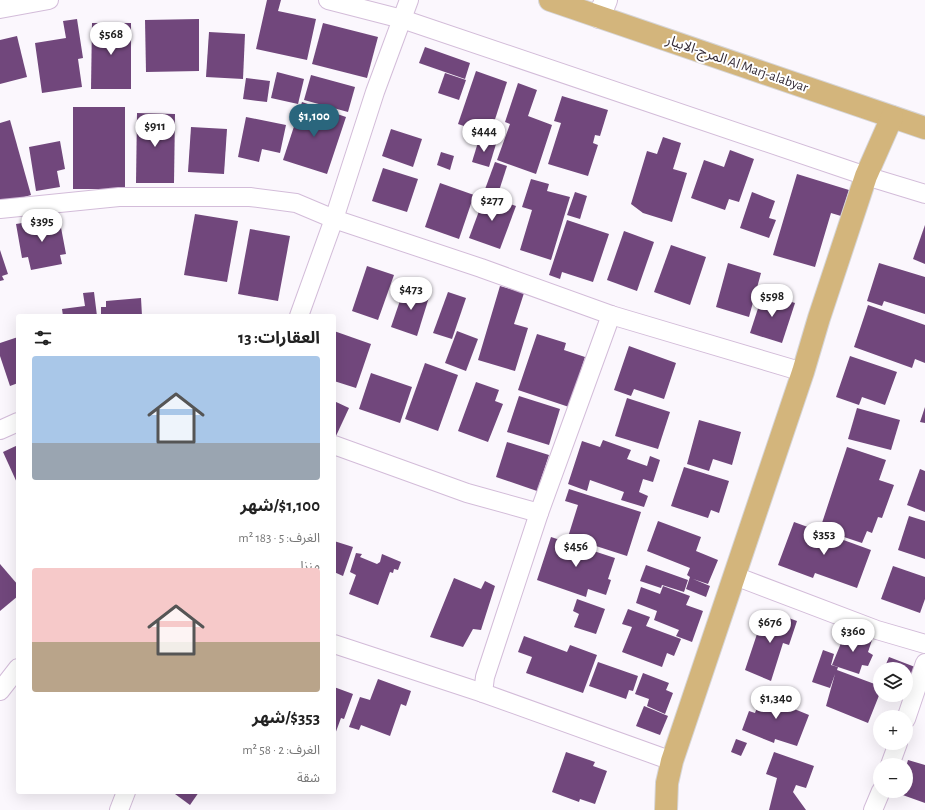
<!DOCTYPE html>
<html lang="ar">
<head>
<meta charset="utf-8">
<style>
	:root { --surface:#fff; --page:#f6f6f6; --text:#222; --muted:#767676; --accent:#2a667d }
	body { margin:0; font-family:"Alegreya Sans","Noto Sans Arabic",sans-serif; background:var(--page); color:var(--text); direction:rtl; height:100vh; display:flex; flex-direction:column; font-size:15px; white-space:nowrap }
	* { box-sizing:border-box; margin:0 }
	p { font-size:13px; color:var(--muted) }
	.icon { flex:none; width:22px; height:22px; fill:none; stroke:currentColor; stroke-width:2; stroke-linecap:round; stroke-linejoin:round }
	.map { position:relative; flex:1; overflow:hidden; direction:ltr }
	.details { position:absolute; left:16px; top:314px; width:320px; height:480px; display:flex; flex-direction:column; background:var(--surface); border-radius:4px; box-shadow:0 4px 16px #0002; direction:rtl }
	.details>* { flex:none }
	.controls { position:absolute; left:873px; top:662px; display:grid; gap:8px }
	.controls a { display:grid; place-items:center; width:40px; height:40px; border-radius:50%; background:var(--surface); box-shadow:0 4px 16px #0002; font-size:20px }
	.price { position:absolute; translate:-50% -34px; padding:0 9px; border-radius:14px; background:#fff; color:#222; font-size:13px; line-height:26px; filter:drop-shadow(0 1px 2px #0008) }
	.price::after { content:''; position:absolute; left:50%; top:24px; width:12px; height:9px; margin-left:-6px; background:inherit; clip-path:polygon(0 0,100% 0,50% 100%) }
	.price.active { background:var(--accent); color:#fff }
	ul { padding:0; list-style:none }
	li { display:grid; align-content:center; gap:8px; height:212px; padding:0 16px }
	li span { display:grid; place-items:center; height:124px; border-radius:4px; color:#555 }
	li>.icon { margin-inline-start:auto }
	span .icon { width:72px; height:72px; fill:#fffc; stroke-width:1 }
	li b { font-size:17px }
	h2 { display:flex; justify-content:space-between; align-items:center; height:48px; padding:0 16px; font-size:17px }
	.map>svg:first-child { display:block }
	.building { fill:#71477c }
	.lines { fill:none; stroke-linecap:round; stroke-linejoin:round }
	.minor-casing { stroke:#d3bcd9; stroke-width:20 }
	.tertiary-casing { stroke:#d3bcd9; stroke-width:24 }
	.primary-casing { stroke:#d6d5d7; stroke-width:24 }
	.minor { stroke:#fff; stroke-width:18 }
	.tertiary { stroke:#fff; stroke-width:22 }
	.primary { stroke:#d3b57c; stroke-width:22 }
	.labels { text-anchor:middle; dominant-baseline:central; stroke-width:4; stroke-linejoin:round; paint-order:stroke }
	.street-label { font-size:14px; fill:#342b36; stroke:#fff }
</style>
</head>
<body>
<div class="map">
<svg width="925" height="810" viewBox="0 0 925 810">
	<rect width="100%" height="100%" fill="#fbf7fd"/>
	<g class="building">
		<polygon points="267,0 281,0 278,11 316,19 307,60 256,49"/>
		<polygon points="77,19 83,58 78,59 82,87 42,93 35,43 66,38 63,21"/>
		<polygon points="199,19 199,71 146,72 145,20"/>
		<polygon points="92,23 131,23 131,89 91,89"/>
		<polygon points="323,23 378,37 367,78 312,64"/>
		<polygon points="209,32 245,34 243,79 206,77"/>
		<polygon points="17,36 27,77 0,84 0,40"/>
		<polygon points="425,47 470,63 465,79 419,63"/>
		<polygon points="476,71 507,82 490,135 458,124"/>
		<polygon points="277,72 304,79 298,104 271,98"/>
		<polygon points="445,73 466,80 459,100 438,93"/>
		<polygon points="311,75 355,87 348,112 304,100"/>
		<polygon points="246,78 270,81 267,102 243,99"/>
		<polygon points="518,83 537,90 528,116 552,125 536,174 497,160 510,124 505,122"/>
		<polygon points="562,96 608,110 600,136 595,135 593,143 598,145 588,176 548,164 561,123 554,121"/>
		<polygon points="302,102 346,117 327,174 283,160"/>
		<rect x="73" y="107" width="52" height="82"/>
		<polygon points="137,113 175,114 174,183 136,183"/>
		<polygon points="246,117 286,125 280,153 262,149 259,162 238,157"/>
		<polygon points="10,120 31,195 0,204 0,123"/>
		<polygon points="191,127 227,129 224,174 188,172"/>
		<polygon points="391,129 422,139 413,167 382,156"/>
		<polygon points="663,137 681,143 673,169 687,173 672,222 643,213 631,204 647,151 657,154"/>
		<polygon points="479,139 496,144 489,167 472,162"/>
		<polygon points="60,141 65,169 57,171 60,187 36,191 29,147"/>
		<polygon points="730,150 754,159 739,202 729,199 725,210 691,198 704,160 724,167"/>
		<polygon points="441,152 454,156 450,170 437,165"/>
		<polygon points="495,162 507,166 497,197 484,192"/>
		<polygon points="383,168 418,179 407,212 372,201"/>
		<polygon points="797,174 849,190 841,216 831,213 815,267 773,255"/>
		<polygon points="531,179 549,184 547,191 570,197 551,260 520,250 532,210 522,207"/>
		<polygon points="440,183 474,195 459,239 425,227"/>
		<polygon points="575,192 587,196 580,219 567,215"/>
		<polygon points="752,192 775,201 769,218 776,220 769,238 740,228"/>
		<polygon points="485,195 516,206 500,249 469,238"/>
		<polygon points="195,214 238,221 227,282 184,275"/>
		<polygon points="59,217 66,254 60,255 62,264 31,270 28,257 22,258 16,224"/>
		<polygon points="567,220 609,234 593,282 562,272 560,279 549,275"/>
		<polygon points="925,225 925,264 913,259"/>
		<polygon points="250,229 290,236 278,301 238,294"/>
		<polygon points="624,231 654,242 637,291 607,280"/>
		<polygon points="671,245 706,257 690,305 654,292"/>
		<polygon points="0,250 8,274 2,276 4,280 0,281"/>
		<polygon points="728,263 761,273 749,317 716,307"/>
		<polygon points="879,263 925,277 925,314 884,301 882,306 867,301"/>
		<polygon points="367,266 394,275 378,320 352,311"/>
		<polygon points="405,286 430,294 417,336 391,327"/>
		<polygon points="500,286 524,293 514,324 528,328 515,371 478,360"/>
		<polygon points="94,292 97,316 63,316 62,309 85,306 83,293"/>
		<polygon points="448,292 466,298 452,339 433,333"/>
		<polygon points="763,293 795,303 782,343 750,333"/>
		<polygon points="141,298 142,316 101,316 101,307 106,307 106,301"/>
		<polygon points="868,305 925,325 925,363 915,359 912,368 854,347"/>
		<polygon points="334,331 371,344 356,388 334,381"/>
		<polygon points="457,331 478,339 466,371 445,363"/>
		<polygon points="537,334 566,343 564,350 585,357 569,407 518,390"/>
		<polygon points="18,337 18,383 10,386 0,356 0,343"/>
		<polygon points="629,346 676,363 664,399 634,389 631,396 614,390"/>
		<polygon points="850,356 897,372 885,405 862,397 859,405 836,397"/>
		<polygon points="425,363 458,375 438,431 405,419"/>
		<polygon points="371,373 412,387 400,423 359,409"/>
		<polygon points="476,382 499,390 495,401 503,404 488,442 458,431"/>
		<polygon points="519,396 560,409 549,445 507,432"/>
		<polygon points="627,398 670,412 658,449 615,436"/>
		<polygon points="334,401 349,408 336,436 334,435"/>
		<polygon points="925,407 925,423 920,422"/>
		<polygon points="857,408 900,420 891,450 848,439"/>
		<polygon points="699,420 741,432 732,465 713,459 709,471 687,464"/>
		<polygon points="603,440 631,450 627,459 647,466 650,456 660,460 653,482 643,479 639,492 648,496 644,507 621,500 624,492 590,480 587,491 568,484 582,441 600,447"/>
		<polygon points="507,442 549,455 537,491 496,477"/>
		<polygon points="18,445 18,485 3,452"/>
		<polygon points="847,447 886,460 879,480 894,485 882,518 878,517 872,533 867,531 862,543 820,529"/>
		<polygon points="684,467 729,481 719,513 711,510 708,518 671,506"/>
		<polygon points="920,469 925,471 925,512 907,505"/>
		<polygon points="569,489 641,512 627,556 568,537 578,505 565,501"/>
		<polygon points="909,516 925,521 925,559 898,550"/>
		<polygon points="658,521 701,537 696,551 718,560 708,584 693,579 710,586 706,597 686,589 690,577 687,575 690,568 647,551"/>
		<polygon points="794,522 871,550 857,588 815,573 813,578 778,565"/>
		<polygon points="551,537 615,558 608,579 611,580 606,595 588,589 586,597 537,580"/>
		<polygon points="334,541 353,547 343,576 334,572"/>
		<polygon points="356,553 362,554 360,557 377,564 380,562 382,554 401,562 398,570 394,569 393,573 390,572 378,605 349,594 356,575 350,572"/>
		<polygon points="0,564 18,585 18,596 0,611"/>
		<polygon points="646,565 688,580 684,592 662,585 661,588 640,581"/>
		<polygon points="893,566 925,577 925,599 920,613 881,599"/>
		<polygon points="454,578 481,589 485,581 495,586 481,630 473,629 463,647 430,637"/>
		<polygon points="663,586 690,596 686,605 703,611 692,642 676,636 679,630 654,620 657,611 636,603 641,587 660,594"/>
		<polygon points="577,599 605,609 596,634 574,627 579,614 573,611"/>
		<polygon points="628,609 650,617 646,626 681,639 674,656 667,653 662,667 622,652 632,627 622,624"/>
		<polygon points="769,611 797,621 789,645 783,643 771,681 745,670 764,613"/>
		<polygon points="846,631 872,640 868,652 873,655 868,666 862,665 859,674 832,665"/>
		<polygon points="524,636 567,652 570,645 597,655 583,693 526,673 532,657 518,652"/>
		<polygon points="823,650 834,654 831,665 838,667 837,670 880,686 880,693 868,723 826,706 835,674 830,688 812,682"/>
		<polygon points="889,657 915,667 906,690 906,669 884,669"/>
		<polygon points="598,662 638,676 633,691 629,690 626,699 589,686"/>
		<polygon points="643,673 669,683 666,690 673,693 665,714 647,706 649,699 635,694"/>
		<polygon points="378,679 411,691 406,706 401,704 390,736 361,725 359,730 349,727 360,697 370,700"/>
		<polygon points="334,687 353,694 344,719 341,718 334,737"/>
		<polygon points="764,689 790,698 787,706 809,715 797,746 775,739 774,743 742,730 749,711 755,713"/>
		<polygon points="644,706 668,716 660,735 636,726"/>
		<polygon points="736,739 747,743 741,756 731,752"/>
		<polygon points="566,752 595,762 593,766 607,771 595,804 580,799 579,802 552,792"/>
		<polygon points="774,752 814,766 806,788 796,785 793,792 806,810 769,810 777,778 766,774"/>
		<polygon points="908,760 925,765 925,803 897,793 898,791 906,791 906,767"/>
		<polygon points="176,792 199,792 190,805 175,794"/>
	</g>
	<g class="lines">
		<g class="minor-casing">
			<g id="minor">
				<polyline points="328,0 402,19 866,176 925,194"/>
				<polyline points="0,9 49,0"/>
				<polyline points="0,209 119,197 250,197 296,203 334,219 481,268 611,315 803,372"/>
				<polyline points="611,315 539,513 485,677 483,693 672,761"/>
				<polyline points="299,316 334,219 375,92 409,0"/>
				<polyline points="0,430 18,422"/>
				<polyline points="334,445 467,493 539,513"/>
				<polyline points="735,576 877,630 925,644"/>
				<polyline points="334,644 483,693"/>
				<polyline points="0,691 18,668"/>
				<polyline points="906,719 925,663"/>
				<polyline points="890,765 898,743"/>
				<polyline points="119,810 126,792"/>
				<polyline points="873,810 881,791"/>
			</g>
		</g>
		<g class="tertiary-casing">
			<polyline id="tertiary" points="599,17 606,0"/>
		</g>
		<g class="primary-casing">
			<g id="primary">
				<polyline points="550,0 925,128"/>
				<polyline points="666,810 667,783 672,761 803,372 819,318 866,176 892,117"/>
			</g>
		</g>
		<use href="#minor" class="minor"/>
		<use href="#tertiary" class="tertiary"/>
		<use href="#primary" class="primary"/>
	</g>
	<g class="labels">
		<g class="street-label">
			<text transform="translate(737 64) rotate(19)">المرج-الابيار Al Marj-alabyar</text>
		</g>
	</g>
</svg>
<div class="controls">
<a><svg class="icon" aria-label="layers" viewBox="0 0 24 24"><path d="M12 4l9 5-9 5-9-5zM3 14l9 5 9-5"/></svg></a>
<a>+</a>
<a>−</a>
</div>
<b class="price" style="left:111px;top:56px">$568</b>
<b class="price active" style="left:314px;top:138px">$1,100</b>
<b class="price" style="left:155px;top:148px">$911</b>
<b class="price" style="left:484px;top:153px">$444</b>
<b class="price" style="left:492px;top:222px">$277</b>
<b class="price" style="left:42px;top:243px">$395</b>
<b class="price" style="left:411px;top:311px">$473</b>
<b class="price" style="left:772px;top:318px">$598</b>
<b class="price" style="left:824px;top:556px">$353</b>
<b class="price" style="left:576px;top:568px">$456</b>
<b class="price" style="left:770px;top:644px">$676</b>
<b class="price" style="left:853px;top:653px">$360</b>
<b class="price" style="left:776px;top:720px">$1,340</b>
<section class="details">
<h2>العقارات: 13<svg class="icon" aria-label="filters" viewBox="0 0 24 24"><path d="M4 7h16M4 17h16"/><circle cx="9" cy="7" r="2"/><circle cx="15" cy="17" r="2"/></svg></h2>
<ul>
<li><span style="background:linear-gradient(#a9c7e8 70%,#9aa5b1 0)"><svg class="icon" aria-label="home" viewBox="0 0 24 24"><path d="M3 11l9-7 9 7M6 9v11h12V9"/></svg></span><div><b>$1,100/شهر</b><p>الغرف: 5 · 183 m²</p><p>منزل</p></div></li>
<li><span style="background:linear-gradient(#f6c9c9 60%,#b9a48a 0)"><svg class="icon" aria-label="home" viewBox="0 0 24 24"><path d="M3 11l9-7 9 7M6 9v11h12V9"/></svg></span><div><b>$353/شهر</b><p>الغرف: 2 · 58 m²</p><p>شقة</p></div></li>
</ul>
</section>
</div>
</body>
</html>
